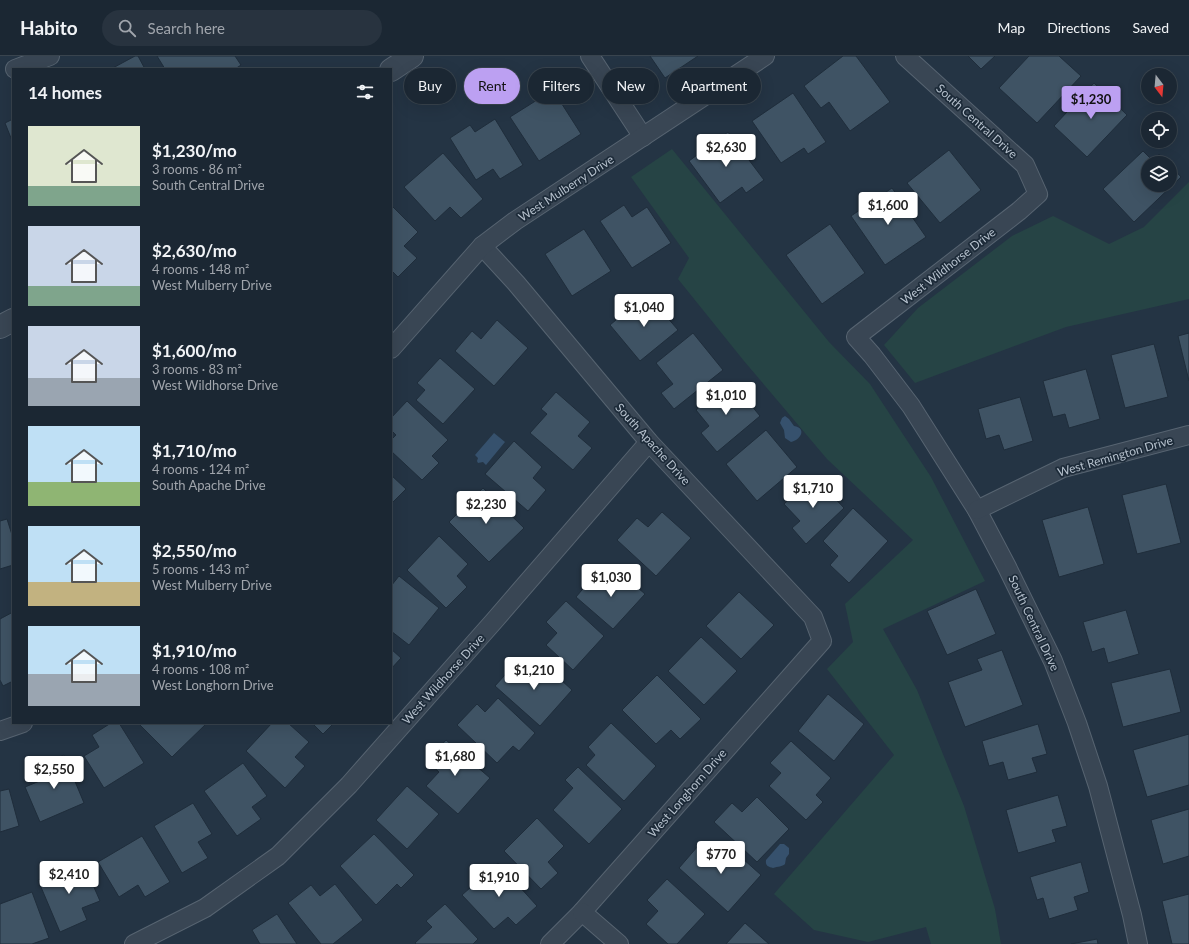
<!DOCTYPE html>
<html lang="en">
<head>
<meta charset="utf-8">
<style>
	:root { --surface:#1b2733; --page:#28333f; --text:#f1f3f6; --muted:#a0a5ac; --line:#39444e; --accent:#bca0f2 }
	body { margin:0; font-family:Lato,sans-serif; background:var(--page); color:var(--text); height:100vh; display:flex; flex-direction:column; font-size:15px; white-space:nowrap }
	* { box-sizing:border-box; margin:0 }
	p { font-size:13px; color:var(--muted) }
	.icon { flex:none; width:22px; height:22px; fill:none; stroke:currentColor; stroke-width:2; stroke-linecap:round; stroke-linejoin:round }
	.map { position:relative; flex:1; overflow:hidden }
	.side { position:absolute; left:12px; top:12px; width:380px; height:656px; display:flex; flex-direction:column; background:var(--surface); border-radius:0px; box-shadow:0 4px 16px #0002,0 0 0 1px var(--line) }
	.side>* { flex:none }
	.guide { position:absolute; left:404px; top:12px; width:380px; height:36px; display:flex; gap:8px }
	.needle { width:26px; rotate:164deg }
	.tools { position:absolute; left:1141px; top:12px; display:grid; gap:8px }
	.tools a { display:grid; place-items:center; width:36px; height:36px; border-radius:50%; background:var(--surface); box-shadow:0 4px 16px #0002,0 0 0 1px var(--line); font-size:20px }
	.price { position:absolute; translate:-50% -34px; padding:0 9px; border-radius:4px; background:#fff; color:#222; font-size:13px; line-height:26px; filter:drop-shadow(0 1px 2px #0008) }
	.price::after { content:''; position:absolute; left:50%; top:24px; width:12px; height:9px; margin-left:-6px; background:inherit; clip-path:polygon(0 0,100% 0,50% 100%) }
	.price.on { background:var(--accent); color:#111 }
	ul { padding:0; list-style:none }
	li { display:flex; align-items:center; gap:12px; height:100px; padding:0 16px }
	li span { display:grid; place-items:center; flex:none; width:112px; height:80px; border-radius:0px; color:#555 }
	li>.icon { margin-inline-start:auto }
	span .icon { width:48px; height:48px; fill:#fffc; stroke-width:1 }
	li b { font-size:17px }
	h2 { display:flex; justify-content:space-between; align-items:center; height:48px; padding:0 16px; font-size:17px }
	.chip { padding:0 14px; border-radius:18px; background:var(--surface); box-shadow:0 4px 16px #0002,0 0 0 1px var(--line); font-size:14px; line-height:36px }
	.chip.on { background:var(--accent); color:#111 }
	header { display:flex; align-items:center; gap:24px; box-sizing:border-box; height:56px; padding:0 20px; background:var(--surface); border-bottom:1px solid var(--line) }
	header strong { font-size:19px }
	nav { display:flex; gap:22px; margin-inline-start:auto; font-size:14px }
	.search { width:280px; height:36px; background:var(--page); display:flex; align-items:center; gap:10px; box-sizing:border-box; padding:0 14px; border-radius:22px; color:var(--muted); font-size:15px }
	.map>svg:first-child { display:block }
	.green { fill:#264445 }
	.water { fill:#36516d }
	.building { fill:#3f5364; stroke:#1f2d3b }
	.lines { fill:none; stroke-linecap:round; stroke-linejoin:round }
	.minor-casing { stroke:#576471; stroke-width:20 }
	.tertiary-casing { stroke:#576471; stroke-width:24 }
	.minor { stroke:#394654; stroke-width:18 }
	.tertiary { stroke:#394654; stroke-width:22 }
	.labels { text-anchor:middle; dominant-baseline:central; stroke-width:3.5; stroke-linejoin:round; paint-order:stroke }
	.street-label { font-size:12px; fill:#b6c1cd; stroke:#1d2b39 }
</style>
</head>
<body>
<header>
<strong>Habito</strong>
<div class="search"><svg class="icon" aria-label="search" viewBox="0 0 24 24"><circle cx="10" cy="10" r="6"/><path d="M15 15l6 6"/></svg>Search here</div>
<nav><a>Map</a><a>Directions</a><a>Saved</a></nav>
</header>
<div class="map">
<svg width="1189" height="888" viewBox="0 0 1189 888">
	<rect width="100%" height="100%" fill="#243444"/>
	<g class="green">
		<polygon points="672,93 829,286 870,328 931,421 985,525 883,573 917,634 964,750 995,853 1001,888 931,888 926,871 868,886 814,874 774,838 894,699 827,613 853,586 845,548 913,484 827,403 744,305 678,223 689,202 631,121"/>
		<polygon points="1189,126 1189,243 1066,271 915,327 884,289 918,252 1012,180 1053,160 1109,188 1144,171"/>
	</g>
	<g class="water">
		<path d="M785 360 789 363 794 370C807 372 801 384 791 386L785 382 784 374 780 367 782 362Z"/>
		<polygon points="494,377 505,386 486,409 483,406 478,407 477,405 478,402 475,399"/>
		<path d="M780 788H784L789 792V798L786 802 785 808C782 811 778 810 773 812 769 811 765 810 766 804Z"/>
	</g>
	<g class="building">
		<polygon points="135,0 138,0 145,13 111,13"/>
		<polygon points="157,0 235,0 241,9 235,13 165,13"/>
		<polygon points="650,0 698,0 665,22"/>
		<polygon points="843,0 856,0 890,46 850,75 829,46 821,52 804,30"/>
		<polygon points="968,0 995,0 981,13"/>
		<polygon points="1029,0 1059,0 1081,20 1037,67 999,32"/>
		<polygon points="1094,27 1127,59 1087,101 1054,70"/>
		<polygon points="553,34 581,78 539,105 510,61"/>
		<polygon points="793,37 826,86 808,98 804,92 781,107 752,65"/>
		<polygon points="13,63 13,87 5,67"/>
		<polygon points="495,63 523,109 500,123 493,113 476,124 450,82 470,69 475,76"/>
		<polygon points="728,76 764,124 746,137 742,131 720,147 689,105"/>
		<polygon points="949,94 981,134 940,167 907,127"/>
		<polygon points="1143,95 1153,105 1159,98 1168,107 1148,107 1148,129 1170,129 1170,109 1181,121 1134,166 1103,133"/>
		<polygon points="443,97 483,143 461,162 450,151 435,165 404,131"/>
		<polygon points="892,132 926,181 885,209 851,160"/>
		<polygon points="624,149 632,161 647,151 671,187 632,212 600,165"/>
		<polygon points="392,150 418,176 404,190 417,202 398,221 391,214"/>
		<polygon points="830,168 865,217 822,248 786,199"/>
		<polygon points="584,173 611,215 572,240 545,198"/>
		<polygon points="647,238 678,274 640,305 610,269"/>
		<polygon points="497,264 528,292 494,330 455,295 472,275 481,283"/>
		<polygon points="693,277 723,314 674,353 661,337 673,328 656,307"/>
		<polygon points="1189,277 1189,325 1178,280"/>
		<polygon points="1154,288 1168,341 1125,352 1111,299"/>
		<polygon points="440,302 475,333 443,368 416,344 425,334 417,327"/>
		<polygon points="1086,313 1100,363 1069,372 1065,358 1053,361 1043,325"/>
		<polygon points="731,325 760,360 717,396 701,377 709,370 696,354"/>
		<polygon points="556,336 590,366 578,380 592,392 573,414 530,377 547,358 541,353"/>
		<polygon points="1020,341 1033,385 1004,394 999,379 986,383 978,353"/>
		<polygon points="407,345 448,384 432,400 439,407 422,424 391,395 391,384 396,379 391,374 391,362"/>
		<polygon points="766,374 797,411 757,445 726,408"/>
		<polygon points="514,385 542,411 533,422 546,434 528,455 485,418"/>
		<polygon points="391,419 406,433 391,448"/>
		<polygon points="814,420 844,452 806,488 792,472 800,465 784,448"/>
		<polygon points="1166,428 1181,487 1137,498 1122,439"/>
		<polygon points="483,432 524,472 489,506 449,466"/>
		<polygon points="1088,451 1104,508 1059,521 1042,464"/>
		<polygon points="853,452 888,485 849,527 830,509 838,500 823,485"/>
		<polygon points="662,456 691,482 656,520 617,484 637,462 648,471"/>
		<polygon points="7,463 13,482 13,509 0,513 0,465"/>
		<polygon points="439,480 468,508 457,520 467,531 446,552 407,514"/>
		<polygon points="615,512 645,538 613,573 576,541 593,521 601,528"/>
		<polygon points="399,520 439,552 409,589 391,575 391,530"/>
		<polygon points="976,533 996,578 947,599 927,555"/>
		<polygon points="739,536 774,569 741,603 706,570"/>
		<polygon points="566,545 604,580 573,614 546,589 557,577 546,566"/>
		<polygon points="1126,554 1139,598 1108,607 1104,592 1092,596 1083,566"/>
		<polygon points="13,556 13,625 3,630 0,624 0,563"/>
		<polygon points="701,581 737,615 704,649 668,615"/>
		<polygon points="391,593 401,602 391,613"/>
		<polygon points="1002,594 1023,649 965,671 948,626 982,614 977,603"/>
		<polygon points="537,602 572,634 540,670 495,630 513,610 523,618"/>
		<polygon points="1170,613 1181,656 1123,671 1111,627"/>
		<polygon points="657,619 701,663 680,683 671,674 656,688 622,654"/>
		<polygon points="828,638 864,668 834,705 798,675"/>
		<polygon points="498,642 535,677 519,695 513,690 497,707 457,669 477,648 485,656"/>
		<polygon points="111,667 119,667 144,707 104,732 84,700 99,691 92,679"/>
		<polygon points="138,667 207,667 172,701"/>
		<polygon points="272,667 288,667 309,686 295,701 305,710 285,732 246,695"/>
		<polygon points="312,667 334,667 323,678"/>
		<polygon points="611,667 656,710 624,745 586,709 595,699 588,691"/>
		<polygon points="1038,668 1047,698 1032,702 1037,716 1008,724 1003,706 989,710 982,685"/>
		<polygon points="1189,678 1189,729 1147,741 1133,694"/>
		<polygon points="446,684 490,722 458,758 426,730 439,716 427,705"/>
		<polygon points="791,685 831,722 816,739 823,746 806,764 769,730 781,717 770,707"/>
		<polygon points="64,699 84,747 40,766 25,731 42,724 36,711"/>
		<polygon points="243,707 267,740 252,751 261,763 237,780 204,735"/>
		<polygon points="578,711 622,753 589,788 553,754 573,732 565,724"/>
		<polygon points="407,730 439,758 407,793 376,764"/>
		<polygon points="9,733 19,770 0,776 0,735"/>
		<polygon points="1058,739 1067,770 1052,774 1056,786 1018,797 1006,754"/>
		<polygon points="757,741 789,773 757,806 714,766 732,747 742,756"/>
		<polygon points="193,747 212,778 198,786 208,802 182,817 154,770"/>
		<polygon points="1189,753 1189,800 1163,808 1151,764"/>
		<polygon points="537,762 564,790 548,806 558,817 541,833 504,795"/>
		<polygon points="374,778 414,819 401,832 397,828 376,849 340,810"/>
		<polygon points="142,780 170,826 145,841 138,829 119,841 98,806"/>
		<polygon points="724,786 761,819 728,856 679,812 698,790 711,801"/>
		<polygon points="83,806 100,845 82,852 87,864 60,876 38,824"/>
		<polygon points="1081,806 1089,836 1074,841 1078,854 1049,863 1043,842 1037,844 1030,821"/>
		<polygon points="498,807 537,850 516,869 508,861 494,873 462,839"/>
		<polygon points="667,823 705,858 677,888 668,888 646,868 658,855 647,844"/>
		<polygon points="335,828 363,864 333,888 321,888 288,847 311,829 320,840"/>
		<polygon points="32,836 49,882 32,888 0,888 0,848"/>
		<polygon points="1189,838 1189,888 1172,888 1162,845"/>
		<polygon points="445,848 478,883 473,888 416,888 415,887 432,871 426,865"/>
		<polygon points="277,858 297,888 260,888 252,874"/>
		<polygon points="745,867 769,888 726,888"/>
		<polygon points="1097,883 1098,888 1071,888"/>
	</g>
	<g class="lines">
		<g class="minor-casing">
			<g id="minor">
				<polyline points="590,0 643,81"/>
				<polyline points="905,0 1025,109 1038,138 1019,155 856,281 872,299 911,350 977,454 1007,511 1053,605 1077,667 1098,730 1132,859 1138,888"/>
				<polyline points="15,13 50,0"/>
				<polyline points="482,190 516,227 649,386 813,561 822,585 582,856 550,888"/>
				<polyline points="391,293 482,190 515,165 765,0"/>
				<polyline points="977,454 1063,412 1189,379"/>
				<polyline points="0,675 23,667"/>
				<polyline points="582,856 619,888"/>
				<polyline points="134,888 205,852 278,800 349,729 494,565 649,386"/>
			</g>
		</g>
		<g class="tertiary-casing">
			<g id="tertiary">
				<polyline points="391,14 412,0"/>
				<polyline points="0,271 13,264"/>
			</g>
		</g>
		<use href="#minor" class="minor"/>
		<use href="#tertiary" class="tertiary"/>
	</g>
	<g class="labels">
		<g class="street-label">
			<text transform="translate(977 65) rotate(42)">South Central Drive</text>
			<text transform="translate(566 132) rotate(-33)">West Mulberry Drive</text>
			<text transform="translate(948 210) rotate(-38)">West Wildhorse Drive</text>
			<text transform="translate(653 388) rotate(48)">South Apache Drive</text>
			<text transform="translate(1115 400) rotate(-16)">West Remington Drive</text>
			<text transform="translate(1034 567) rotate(65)">South Central Drive</text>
			<text transform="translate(443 623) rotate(-48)">West Wildhorse Drive</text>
			<text transform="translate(687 737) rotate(-49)">West Longhorn Drive</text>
		</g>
	</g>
</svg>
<div class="tools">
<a><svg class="needle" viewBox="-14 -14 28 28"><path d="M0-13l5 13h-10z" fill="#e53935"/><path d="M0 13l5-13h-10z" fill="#a0a5ac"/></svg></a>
<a><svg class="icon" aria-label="locate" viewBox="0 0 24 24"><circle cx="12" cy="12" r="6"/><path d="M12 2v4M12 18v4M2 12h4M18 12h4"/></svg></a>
<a><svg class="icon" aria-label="layers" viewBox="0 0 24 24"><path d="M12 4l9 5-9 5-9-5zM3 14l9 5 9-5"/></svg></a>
</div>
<b class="price on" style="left:1091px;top:64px">$1,230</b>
<b class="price" style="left:726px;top:112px">$2,630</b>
<b class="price" style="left:888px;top:170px">$1,600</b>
<b class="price" style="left:644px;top:272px">$1,040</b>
<b class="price" style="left:726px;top:360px">$1,010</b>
<b class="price" style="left:813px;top:453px">$1,710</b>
<b class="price" style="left:486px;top:469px">$2,230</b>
<b class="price" style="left:611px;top:542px">$1,030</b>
<b class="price" style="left:534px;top:635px">$1,210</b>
<b class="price" style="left:455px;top:721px">$1,680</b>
<b class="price" style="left:54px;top:734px">$2,550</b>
<b class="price" style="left:721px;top:819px">$770</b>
<b class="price" style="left:69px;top:839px">$2,410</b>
<b class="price" style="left:499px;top:842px">$1,910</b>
<div class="guide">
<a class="chip">Buy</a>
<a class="chip on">Rent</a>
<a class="chip">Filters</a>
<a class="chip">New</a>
<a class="chip">Apartment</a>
</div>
<section class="side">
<h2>14 homes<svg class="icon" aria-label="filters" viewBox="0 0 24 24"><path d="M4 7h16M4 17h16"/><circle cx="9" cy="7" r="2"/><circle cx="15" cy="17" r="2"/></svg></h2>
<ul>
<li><span style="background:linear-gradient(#dfe7d0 75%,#7fa58c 0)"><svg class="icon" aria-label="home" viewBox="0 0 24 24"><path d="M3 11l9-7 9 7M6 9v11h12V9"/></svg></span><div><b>$1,230/mo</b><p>3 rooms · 86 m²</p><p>South Central Drive</p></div></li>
<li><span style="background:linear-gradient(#c9d6e8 75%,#7fa58c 0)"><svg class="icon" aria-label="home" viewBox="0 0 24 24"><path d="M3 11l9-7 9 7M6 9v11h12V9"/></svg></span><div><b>$2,630/mo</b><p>4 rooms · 148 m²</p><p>West Mulberry Drive</p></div></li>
<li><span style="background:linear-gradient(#c9d6e8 65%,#9aa5b1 0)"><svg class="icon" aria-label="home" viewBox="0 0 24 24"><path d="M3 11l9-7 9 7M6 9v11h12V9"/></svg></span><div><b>$1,600/mo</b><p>3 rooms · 83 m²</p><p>West Wildhorse Drive</p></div></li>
<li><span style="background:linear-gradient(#bfe0f5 70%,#8fb573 0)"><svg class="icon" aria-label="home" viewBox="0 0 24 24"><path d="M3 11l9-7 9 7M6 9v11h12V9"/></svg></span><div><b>$1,710/mo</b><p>4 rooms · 124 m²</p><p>South Apache Drive</p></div></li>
<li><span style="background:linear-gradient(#bfe0f5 70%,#c2b280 0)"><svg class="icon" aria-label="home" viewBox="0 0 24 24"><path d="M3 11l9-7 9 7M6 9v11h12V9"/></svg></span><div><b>$2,550/mo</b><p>5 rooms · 143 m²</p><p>West Mulberry Drive</p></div></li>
<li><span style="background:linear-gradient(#bfe0f5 60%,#9aa5b1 0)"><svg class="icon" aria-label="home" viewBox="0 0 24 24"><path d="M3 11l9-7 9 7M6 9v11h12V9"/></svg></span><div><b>$1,910/mo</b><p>4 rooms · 108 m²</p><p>West Longhorn Drive</p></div></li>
</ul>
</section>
</div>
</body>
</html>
